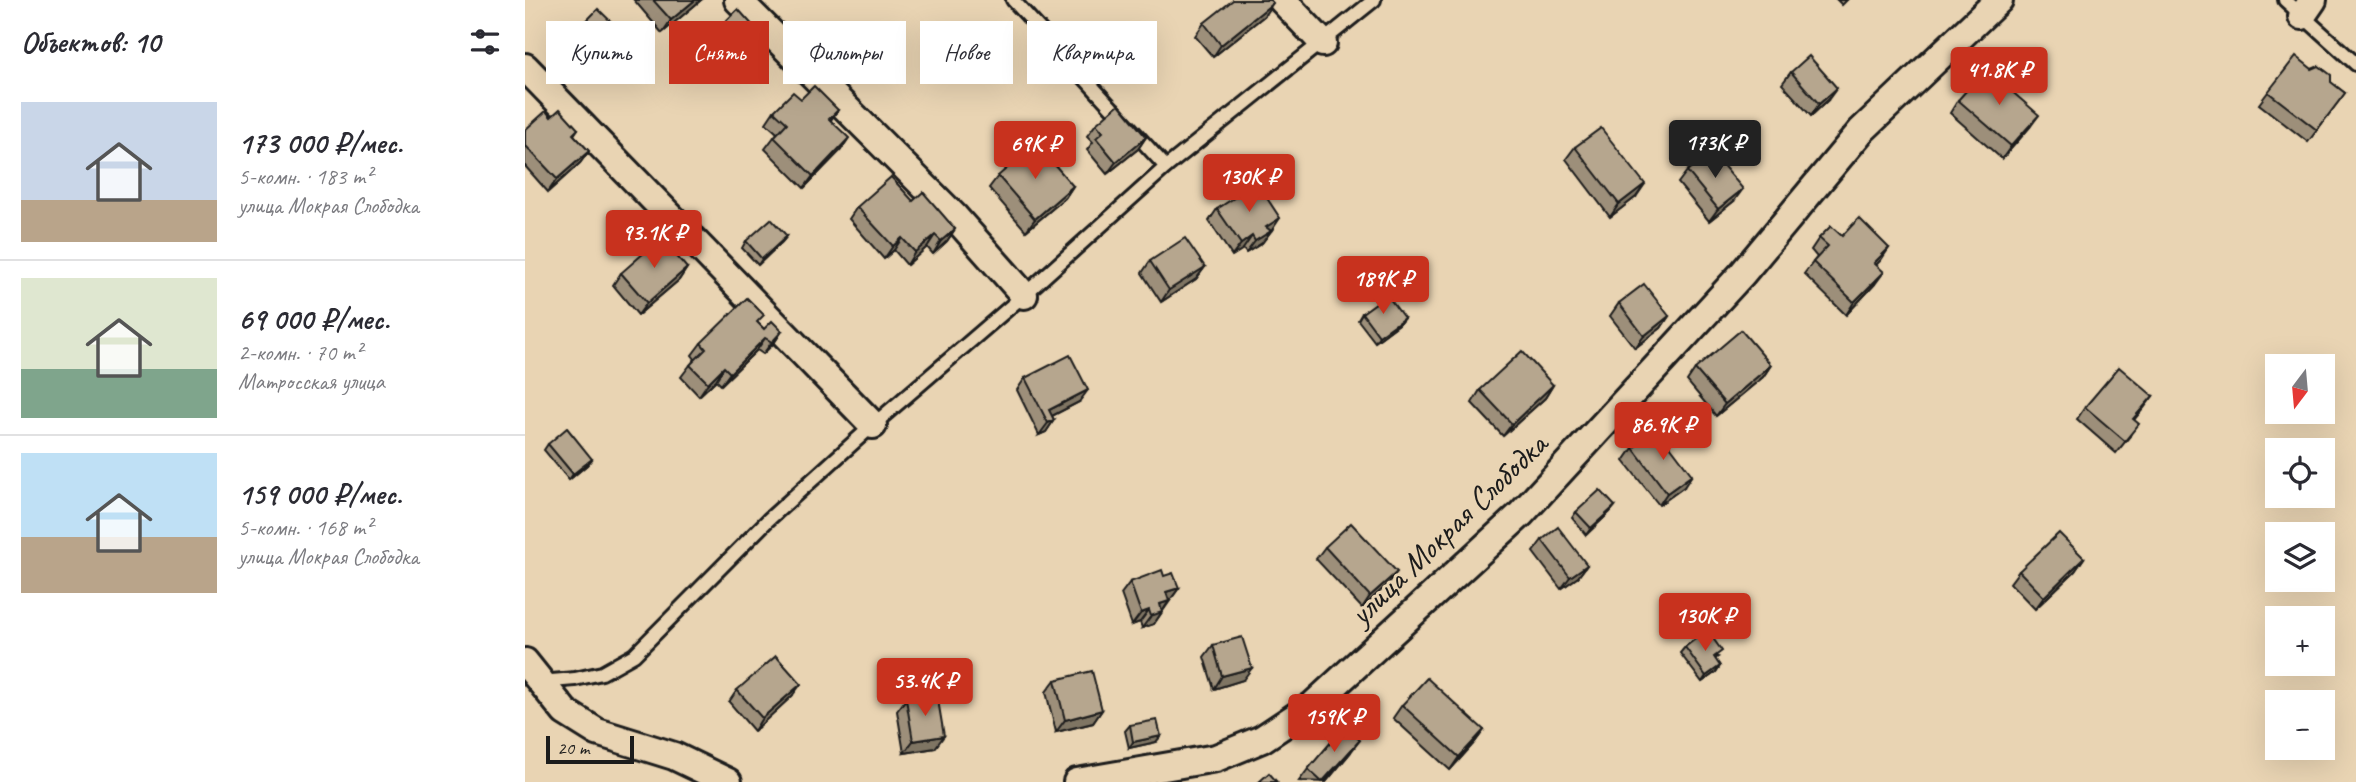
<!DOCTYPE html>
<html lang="ru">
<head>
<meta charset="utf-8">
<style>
	:root { --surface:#fff; --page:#f2f2f3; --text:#2b2b33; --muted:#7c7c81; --line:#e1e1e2; --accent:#c8321e }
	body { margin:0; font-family:Caveat,sans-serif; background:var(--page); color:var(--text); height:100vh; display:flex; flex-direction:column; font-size:26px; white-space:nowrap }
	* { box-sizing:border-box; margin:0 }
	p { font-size:23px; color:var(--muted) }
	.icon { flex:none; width:38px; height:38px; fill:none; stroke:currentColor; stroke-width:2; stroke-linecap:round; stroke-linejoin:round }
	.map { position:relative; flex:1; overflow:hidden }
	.sheet { display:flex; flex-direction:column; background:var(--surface); width:525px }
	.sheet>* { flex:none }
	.top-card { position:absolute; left:21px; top:21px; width:665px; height:63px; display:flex; gap:14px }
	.needle { width:46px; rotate:196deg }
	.fabs { position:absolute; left:1740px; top:354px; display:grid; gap:14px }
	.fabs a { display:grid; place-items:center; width:70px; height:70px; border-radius:0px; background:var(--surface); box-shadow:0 7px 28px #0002; font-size:35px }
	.scale { position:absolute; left:21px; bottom:18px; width:88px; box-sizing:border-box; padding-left:7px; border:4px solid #1c1c1c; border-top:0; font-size:19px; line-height:24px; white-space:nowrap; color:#1c1c1c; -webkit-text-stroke:5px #e9d4b3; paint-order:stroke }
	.price { position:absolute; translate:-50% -60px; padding:0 16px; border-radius:7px; background:var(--accent); color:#fff; font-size:23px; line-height:46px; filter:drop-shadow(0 2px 4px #0008) }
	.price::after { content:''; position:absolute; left:50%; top:42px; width:21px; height:16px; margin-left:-10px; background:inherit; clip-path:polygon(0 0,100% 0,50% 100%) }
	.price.on { background:#222; color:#fff }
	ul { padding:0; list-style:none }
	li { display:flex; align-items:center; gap:21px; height:175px; padding:0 21px }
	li+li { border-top:2px solid var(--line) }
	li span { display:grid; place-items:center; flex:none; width:196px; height:140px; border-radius:0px; color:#555 }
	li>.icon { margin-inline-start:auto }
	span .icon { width:84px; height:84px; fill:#fffc; stroke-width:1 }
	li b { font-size:30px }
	h2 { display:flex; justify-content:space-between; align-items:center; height:84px; padding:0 21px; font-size:30px }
	.pill { padding:0 24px; border-radius:0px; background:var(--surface); box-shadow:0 7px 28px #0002; font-size:24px; line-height:63px }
	.pill.on { background:var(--accent); color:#fff }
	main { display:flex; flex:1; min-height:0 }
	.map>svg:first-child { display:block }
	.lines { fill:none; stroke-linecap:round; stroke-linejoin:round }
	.lane-casing { stroke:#1c1c1c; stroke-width:18 }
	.street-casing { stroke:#1c1c1c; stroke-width:32 }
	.lane { stroke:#e9d4b3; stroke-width:12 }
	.street { stroke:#e9d4b3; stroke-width:26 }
	.wall { fill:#9d8f7a; stroke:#1c1c1c; stroke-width:2 }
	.shaded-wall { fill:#7f7463; stroke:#1c1c1c; stroke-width:2 }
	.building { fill:#b6a68e; stroke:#1c1c1c; stroke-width:2 }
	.labels { text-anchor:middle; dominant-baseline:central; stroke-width:6; stroke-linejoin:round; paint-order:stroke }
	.street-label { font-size:33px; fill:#1c1c1c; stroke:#e9d4b3 }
</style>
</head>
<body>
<main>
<section class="sheet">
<h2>Объектов: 10<svg class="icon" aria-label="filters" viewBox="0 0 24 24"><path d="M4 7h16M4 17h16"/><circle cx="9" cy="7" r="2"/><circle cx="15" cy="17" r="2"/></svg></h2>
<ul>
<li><span style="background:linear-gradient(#c9d6e8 70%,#b9a48a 0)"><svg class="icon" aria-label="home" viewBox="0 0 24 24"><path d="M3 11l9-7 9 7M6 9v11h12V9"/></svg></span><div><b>173 000 ₽/мес.</b><p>5-комн. · 183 m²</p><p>улица Мокрая Слободка</p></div></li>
<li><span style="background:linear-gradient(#dfe7d0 65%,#7fa58c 0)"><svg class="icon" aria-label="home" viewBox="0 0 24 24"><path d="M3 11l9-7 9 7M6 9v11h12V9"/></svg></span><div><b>69 000 ₽/мес.</b><p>2-комн. · 70 m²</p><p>Матросская улица</p></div></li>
<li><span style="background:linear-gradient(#bfe0f5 60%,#b9a48a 0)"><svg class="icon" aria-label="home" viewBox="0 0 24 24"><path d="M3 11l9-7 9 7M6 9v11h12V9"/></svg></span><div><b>159 000 ₽/мес.</b><p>5-комн. · 168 m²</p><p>улица Мокрая Слободка</p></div></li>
</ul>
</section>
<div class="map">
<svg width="1831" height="782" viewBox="0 0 1831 782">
	<rect width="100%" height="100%" fill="#e9d4b3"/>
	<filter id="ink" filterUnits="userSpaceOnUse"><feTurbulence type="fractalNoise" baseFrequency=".0143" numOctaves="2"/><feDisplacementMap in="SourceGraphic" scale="14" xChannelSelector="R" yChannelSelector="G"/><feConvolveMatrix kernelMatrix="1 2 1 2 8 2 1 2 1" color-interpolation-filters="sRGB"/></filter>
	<g filter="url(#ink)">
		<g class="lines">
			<g class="lane-casing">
				<g id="lane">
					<polyline points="488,0 641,167"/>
					<polyline points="1760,0 1831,64"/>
					<polyline points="15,682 50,679 77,673 109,655 243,520 348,425 499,295 641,167 849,0"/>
				</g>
			</g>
			<g class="street-casing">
				<g id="street">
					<polyline points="213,0 430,217 499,295"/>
					<polyline points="757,0 798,43"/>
					<polyline points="1777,16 1788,0"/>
					<polyline points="0,67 348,425"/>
					<polyline points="0,662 40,712 72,732 149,756 203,782"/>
					<polyline points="552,782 691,758 737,739 788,705 996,514 1217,274 1336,131 1474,0"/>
				</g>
			</g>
			<use href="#lane" class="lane"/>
			<use href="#street" class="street"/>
		</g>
		<g class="wall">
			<polygon points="109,0 176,0 137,33"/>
			<polygon points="1312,0 1322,0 1317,5"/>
			<polygon points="739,16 688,57 670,36 679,23"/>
			<polygon points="194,28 240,39 232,51 212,69 185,40"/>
			<polygon points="39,44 92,46 87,61 72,77 54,60 44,70 30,56"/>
			<polygon points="1787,69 1820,93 1783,142 1734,104 1743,92"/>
			<polygon points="1266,72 1303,100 1286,116 1257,84"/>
			<polygon points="276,99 313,110 306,120 316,150 279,188 240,149 252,133 241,123 249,111"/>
			<polygon points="1433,100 1505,127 1477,159 1425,113"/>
			<polygon points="26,117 53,129 49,135 64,151 55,163 23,192 0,166 0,130"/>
			<polygon points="571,124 621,137 613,149 582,174 562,150 568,142 562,136"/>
			<polygon points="1050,147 1111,197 1085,217 1041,159"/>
			<polygon points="1162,171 1209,201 1184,221 1153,183"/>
			<polygon points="473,176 548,186 540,198 501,231 464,188"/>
			<polygon points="388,201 430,229 422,241 408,254 402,247 382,265 369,250 359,259 324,219 332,207"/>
			<polygon points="692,209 747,230 737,243 721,253 718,249 707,256 684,221"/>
			<polygon points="262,236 257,242 233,265 217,248 221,241"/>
			<polygon points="1317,236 1364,248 1351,265 1350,284 1321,315 1279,274 1292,257 1286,250 1294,238"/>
			<polygon points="625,261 680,267 671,279 636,302 617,273"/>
			<polygon points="162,268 154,280 113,315 88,285 96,273"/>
			<polygon points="1094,303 1144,316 1136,328 1110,348 1085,316"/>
			<polygon points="837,313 879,318 874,324 850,342 833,320"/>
			<polygon points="233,323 239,329 257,331 249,343 238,354 232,350 196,385 191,380 174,396 156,377 165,365 170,359 167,355 176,343"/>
			<polygon points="1246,365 1238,377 1191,416 1162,381 1170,369"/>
			<polygon points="500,378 554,402 527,416 529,420 521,432 514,435 492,390"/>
			<polygon points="1028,385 1020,398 978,436 947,403 955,390"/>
			<polygon points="1628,396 1609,420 1605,436 1591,453 1552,419 1560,407"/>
			<polygon points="23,444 67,459 62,465 44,480 19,450"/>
			<polygon points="1108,448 1159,487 1134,505 1099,461"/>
			<polygon points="1090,506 1085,512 1061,535 1047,518 1051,512"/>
			<polygon points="1017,540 1062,565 1053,577 1036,589 1008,552"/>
			<polygon points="800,547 863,584 837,608 791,559"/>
			<polygon points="1559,558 1550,571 1510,609 1485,583 1494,571"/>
			<polygon points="639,576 654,588 629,624 617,628 615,622 607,625 596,594 605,582"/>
			<polygon points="688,645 718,680 689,689 679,657"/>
			<polygon points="1160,647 1193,657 1190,659 1195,666 1191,672 1177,682 1155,653"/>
			<polygon points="530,680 577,710 568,723 531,732 521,692"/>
			<polygon points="212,690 267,696 229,731 204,702"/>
			<polygon points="381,699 410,748 379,753 372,711"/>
			<polygon points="877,705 959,730 950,742 925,770 868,718"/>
			<polygon points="605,725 631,742 604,748 600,731"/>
			<polygon points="826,752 801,782 774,781 783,769"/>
		</g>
		<g class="shaded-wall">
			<polygon points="170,0 176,0 137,33 146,20"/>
			<polygon points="748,3 739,16 688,57 696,45"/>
			<polygon points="240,39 232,51 212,69 221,57"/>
			<polygon points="63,47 54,60 44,70 53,58"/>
			<polygon points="96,49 87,61 72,77 80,65"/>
			<polygon points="1312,88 1303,100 1286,116 1294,104"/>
			<polygon points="1514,115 1505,127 1477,159 1486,146"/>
			<polygon points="621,137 613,149 582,174 591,162"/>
			<polygon points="324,138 316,150 279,188 288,176"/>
			<polygon points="64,151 55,163 23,192 32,179"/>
			<polygon points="1120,184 1111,197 1085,217 1094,204"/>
			<polygon points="548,186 540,198 501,231 510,219"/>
			<polygon points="1218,189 1209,201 1184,221 1193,209"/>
			<polygon points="755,218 747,230 735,238 746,231 737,243 721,253 741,227"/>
			<polygon points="430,229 422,241 408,254 416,241"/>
			<polygon points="410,235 402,247 382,265 390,252"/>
			<polygon points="262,236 257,242 233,265 237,259"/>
			<polygon points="727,236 718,249 707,256 716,244"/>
			<polygon points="377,238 369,250 359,259 368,246"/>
			<polygon points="1364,248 1356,260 1341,275 1349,263"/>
			<polygon points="680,267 671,279 636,302 644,290"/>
			<polygon points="162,268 154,280 113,315 122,303"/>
			<polygon points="1359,272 1350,284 1321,315 1329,302"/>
			<polygon points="1144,316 1136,328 1110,348 1119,336"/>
			<polygon points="879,318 874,324 850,342 854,336"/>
			<polygon points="257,331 249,343 238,354 247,342"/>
			<polygon points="240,338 232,350 196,385 205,373"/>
			<polygon points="1246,365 1238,377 1191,416 1200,404"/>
			<polygon points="199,367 191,380 174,396 183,383"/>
			<polygon points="1028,385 1020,398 978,436 987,424"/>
			<polygon points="563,390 554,402 521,419 524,410"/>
			<polygon points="1628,396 1619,408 1599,431 1608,419"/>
			<polygon points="529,420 521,432 514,435 523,423"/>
			<polygon points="67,459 62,465 44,480 48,474"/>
			<polygon points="1167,475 1159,487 1134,505 1142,493"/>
			<polygon points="1090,506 1085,512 1061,535 1066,528"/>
			<polygon points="1559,558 1550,571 1510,609 1519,597"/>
			<polygon points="1062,565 1053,577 1036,589 1045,577"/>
			<polygon points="872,572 863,584 837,608 845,596"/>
			<polygon points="654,588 645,600 633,604 641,592"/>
			<polygon points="644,601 629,624 617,628 635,604"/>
			<polygon points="624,610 615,622 607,625 616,613"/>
			<polygon points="1195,666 1191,672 1177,682 1181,676"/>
			<polygon points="727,668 718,680 689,689 697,676"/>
			<polygon points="276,684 267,696 229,731 237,718"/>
			<polygon points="577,710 568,723 531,732 540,720"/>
			<polygon points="959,730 950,742 925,770 934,757"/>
			<polygon points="419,736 410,748 379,753 388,741"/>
			<polygon points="636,736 631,742 604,748 608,742"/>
			<polygon points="835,740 826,752 801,782 799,782"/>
		</g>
		<g class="building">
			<polygon points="128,0 170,0 146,20"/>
			<polygon points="708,0 745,0 748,3 696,45 679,23"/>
			<polygon points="73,9 100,35 91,44 96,49 80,65 63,47 53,58 39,44"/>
			<polygon points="213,9 240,39 221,57 194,28"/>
			<polygon points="1284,56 1312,88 1294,104 1266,72"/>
			<polygon points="1771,56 1787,69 1794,66 1806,75 1806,82 1820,93 1792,130 1743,92"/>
			<polygon points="1461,69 1514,115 1486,146 1433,100"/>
			<polygon points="289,86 313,110 304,119 324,138 288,176 249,137 262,123 249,111 268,92 276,99"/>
			<polygon points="594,104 621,137 591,162 571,138 578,132 571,124"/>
			<polygon points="35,109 53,129 48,134 64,151 32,179 0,145 0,130 21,111 26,117"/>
			<polygon points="1076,128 1120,184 1094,204 1050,147"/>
			<polygon points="511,143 548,186 510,219 473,176"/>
			<polygon points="1186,151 1218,189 1193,209 1162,171"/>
			<polygon points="366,177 388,201 398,192 430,229 416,241 410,235 390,252 377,238 368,246 332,207"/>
			<polygon points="732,183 755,218 741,227 746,231 730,241 727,236 716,244 692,209"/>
			<polygon points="1334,218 1364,248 1349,263 1359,272 1329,302 1288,262 1303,246 1294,238 1306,226 1317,236"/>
			<polygon points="246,219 262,236 237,259 221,241"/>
			<polygon points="136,238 162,268 122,303 96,273"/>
			<polygon points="660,238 680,267 644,290 625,261"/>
			<polygon points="1119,284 1144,316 1119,336 1094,303"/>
			<polygon points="862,295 879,318 854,336 837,313"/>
			<polygon points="222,298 239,315 232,322 239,329 247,321 257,331 247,342 240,338 205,373 199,367 183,383 165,365 181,349 176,343"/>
			<polygon points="1216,330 1246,365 1200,404 1170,369"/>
			<polygon points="997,351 1028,385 987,424 955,390"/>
			<polygon points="545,355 563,390 524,410 529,420 523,423 500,378"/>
			<polygon points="1594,367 1628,396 1608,419 1614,424 1600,441 1560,407"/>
			<polygon points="42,428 67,459 48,474 23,444"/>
			<polygon points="1133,430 1167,475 1142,493 1108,448"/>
			<polygon points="1075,490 1090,506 1066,528 1051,512"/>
			<polygon points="826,523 872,572 845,596 800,547"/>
			<polygon points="1033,527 1062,565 1045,577 1017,540"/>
			<polygon points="1534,533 1559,558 1519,597 1494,571"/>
			<polygon points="637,570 639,576 648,573 654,588 641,592 644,601 635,604 637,612 626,616 624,610 616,613 605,582"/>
			<polygon points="1182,630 1197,651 1189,657 1195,666 1181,676 1160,647"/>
			<polygon points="717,637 727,668 697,676 688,645"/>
			<polygon points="251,656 276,684 237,718 212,690"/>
			<polygon points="567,671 577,710 540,720 530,680"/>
			<polygon points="902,678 959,730 934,757 877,705"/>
			<polygon points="412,694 419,736 388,741 381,699"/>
			<polygon points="632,720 636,736 608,742 605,725"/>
			<polygon points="819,727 835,740 797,782 783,769"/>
			<polygon points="744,773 752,782 734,782"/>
		</g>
	</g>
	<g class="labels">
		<g class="street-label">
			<text transform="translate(923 529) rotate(-44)">улица Мокрая Слободка</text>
		</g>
	</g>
</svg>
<div class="fabs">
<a><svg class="needle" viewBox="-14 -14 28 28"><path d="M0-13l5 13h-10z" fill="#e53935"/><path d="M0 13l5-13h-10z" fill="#7c7c81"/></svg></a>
<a><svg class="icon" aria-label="locate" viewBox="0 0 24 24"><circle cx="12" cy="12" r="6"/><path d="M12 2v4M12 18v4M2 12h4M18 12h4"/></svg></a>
<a><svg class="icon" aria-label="layers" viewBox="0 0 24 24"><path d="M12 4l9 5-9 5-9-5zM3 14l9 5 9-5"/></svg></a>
<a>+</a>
<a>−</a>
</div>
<div class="scale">20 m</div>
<b class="price" style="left:1474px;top:107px">41.8K ₽</b>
<b class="price on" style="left:1190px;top:180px">173K ₽</b>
<b class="price" style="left:510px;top:181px">69K ₽</b>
<b class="price" style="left:724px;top:214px">130K ₽</b>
<b class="price" style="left:129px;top:270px">93.1K ₽</b>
<b class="price" style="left:858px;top:316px">189K ₽</b>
<b class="price" style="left:1138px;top:462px">86.9K ₽</b>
<b class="price" style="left:1180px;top:653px">130K ₽</b>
<b class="price" style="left:400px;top:718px">53.4K ₽</b>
<b class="price" style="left:809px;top:754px">159K ₽</b>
<div class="top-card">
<a class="pill">Купить</a>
<a class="pill on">Снять</a>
<a class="pill">Фильтры</a>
<a class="pill">Новое</a>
<a class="pill">Квартира</a>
</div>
</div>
</main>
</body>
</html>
